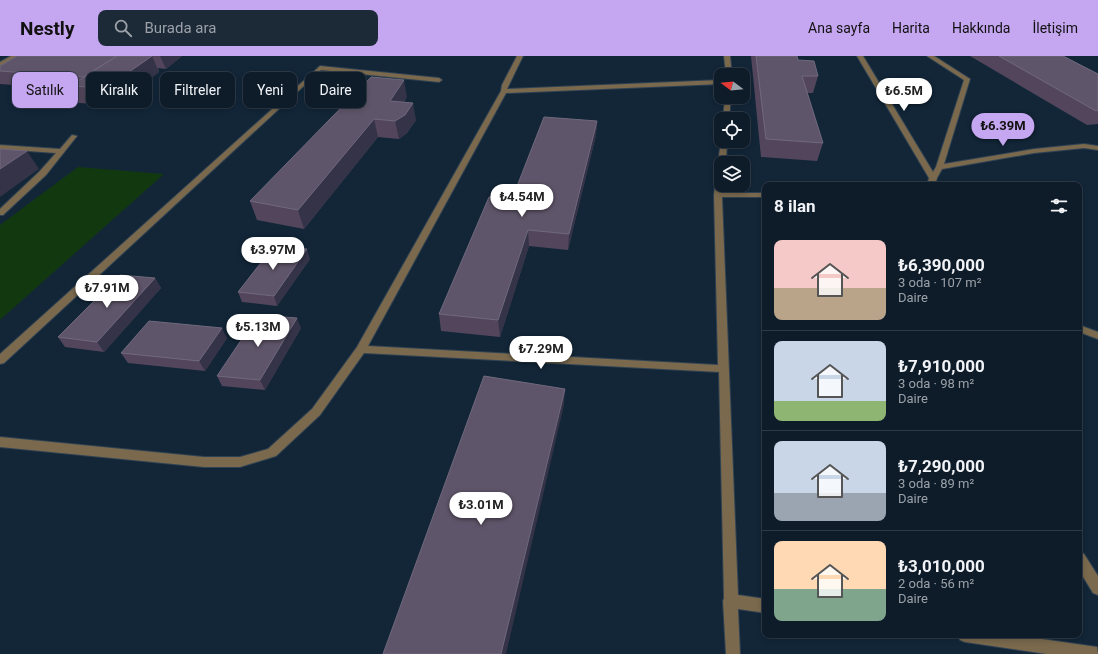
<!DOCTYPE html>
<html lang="tr">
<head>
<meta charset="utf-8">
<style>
	:root { --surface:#0e1c2a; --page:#1c2936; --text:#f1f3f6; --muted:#9ba1a8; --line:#2e3a47; --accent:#c5a6f0 }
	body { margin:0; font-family:Roboto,sans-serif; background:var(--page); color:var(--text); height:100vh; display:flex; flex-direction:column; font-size:15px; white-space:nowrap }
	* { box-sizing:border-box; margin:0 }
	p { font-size:13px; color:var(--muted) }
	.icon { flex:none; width:22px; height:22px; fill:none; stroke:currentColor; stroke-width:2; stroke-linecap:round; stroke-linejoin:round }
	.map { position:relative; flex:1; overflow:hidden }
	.side { position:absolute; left:762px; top:126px; width:320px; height:456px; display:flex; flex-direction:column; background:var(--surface); border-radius:8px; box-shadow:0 2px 6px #0003,0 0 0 1px var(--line) }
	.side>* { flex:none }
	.top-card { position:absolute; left:12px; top:16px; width:380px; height:36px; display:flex; gap:8px }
	.needle { width:26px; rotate:286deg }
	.controls { position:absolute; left:714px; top:12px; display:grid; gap:8px }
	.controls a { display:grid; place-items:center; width:36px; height:36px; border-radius:8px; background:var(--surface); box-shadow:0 2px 6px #0003,0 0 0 1px var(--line); font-size:20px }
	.price { position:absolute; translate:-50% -34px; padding:0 9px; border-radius:14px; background:#fff; color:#222; font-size:13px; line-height:26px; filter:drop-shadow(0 1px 2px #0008) }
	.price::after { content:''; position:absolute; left:50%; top:24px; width:12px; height:9px; margin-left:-6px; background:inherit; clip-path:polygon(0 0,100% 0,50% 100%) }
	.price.current { background:var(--accent); color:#111 }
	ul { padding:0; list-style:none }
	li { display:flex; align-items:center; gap:12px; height:100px; padding:0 12px }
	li+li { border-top:1px solid var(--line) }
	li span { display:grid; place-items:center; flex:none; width:112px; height:80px; border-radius:8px; color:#555 }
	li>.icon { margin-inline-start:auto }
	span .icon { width:48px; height:48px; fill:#fffc; stroke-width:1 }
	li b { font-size:17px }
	h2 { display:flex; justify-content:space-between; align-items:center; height:48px; padding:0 12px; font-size:17px }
	.chip { padding:0 14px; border-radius:8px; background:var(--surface); box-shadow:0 2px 6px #0003,0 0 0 1px var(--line); font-size:14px; line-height:36px }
	.chip.current { background:var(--accent); color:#111 }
	header { display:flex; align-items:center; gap:24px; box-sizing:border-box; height:56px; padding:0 20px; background:var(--accent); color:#111 }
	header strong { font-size:19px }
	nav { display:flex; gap:22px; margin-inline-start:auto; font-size:14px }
	.search { width:280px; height:36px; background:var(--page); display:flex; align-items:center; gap:10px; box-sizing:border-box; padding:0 14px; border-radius:8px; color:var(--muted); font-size:15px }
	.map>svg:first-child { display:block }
	.green { fill:#123810 }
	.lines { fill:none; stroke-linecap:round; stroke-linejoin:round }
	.minor-casing { stroke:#2f4253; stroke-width:2 }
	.minor { fill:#7a694d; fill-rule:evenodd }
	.wall { fill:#53465c }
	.shaded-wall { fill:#343348 }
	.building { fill:#5f556a; stroke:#70697d }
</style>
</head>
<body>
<header>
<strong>Nestly</strong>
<div class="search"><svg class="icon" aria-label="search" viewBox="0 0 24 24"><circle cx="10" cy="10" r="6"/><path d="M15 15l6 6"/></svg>Burada ara</div>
<nav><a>Ana sayfa</a><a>Harita</a><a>Hakkında</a><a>İletişim</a></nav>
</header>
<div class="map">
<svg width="1098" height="598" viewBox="0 0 1098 598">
	<rect width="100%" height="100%" fill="#122638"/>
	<polygon class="green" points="78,111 164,118 0,264 0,169"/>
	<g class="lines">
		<g class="minor-casing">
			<g id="minor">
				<polygon points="11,0 18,0 0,10 0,6"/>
				<polygon points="517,0 523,0 507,33 721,24 721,28 506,37 368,290 718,309 714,139 717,113 721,111 722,137 765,137 765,141 722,141 738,539 765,543 765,557 738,553 740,598 726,598 723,545 724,542 719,316 364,297 320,359 276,400 240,411 204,411 0,391 0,381 204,401 240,401 268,393 312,353 357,291 501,35 502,29"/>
				<polygon points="724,0 730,0 732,19 726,19"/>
				<polygon points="857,0 863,0 933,116 936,111 964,24 927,0 934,0 970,23 944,108 1034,93 1084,88 1098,90 1098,94 1084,92 1034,97 942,113 937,122 935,129 927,129 929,122"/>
				<polygon points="320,10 439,22 442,24 439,26 321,14 4,307 0,308 0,298"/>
				<polygon points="725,41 731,41 729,63 723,63"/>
				<polygon points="72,79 77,80 46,119 3,159 0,159 0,153 40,115 56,97 0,93 0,89 60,93"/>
				<polygon points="721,85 727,85 726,107 721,107 721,109 718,107"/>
				<polygon points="1079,269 1098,276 1098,283 1079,276"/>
				<polygon points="1079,496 1084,498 1098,520 1098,539 1093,537 1079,514"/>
				<polygon points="958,579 1015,579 1097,591 1098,598 1047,598 965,586 960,584"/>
			</g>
		</g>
		<use href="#minor" class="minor"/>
	</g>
	<g class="wall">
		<polygon points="17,0 182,0 166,13 158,12 159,16 114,49 79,47 72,33 0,28 0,10"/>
		<polygon points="751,0 797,0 798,4 818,20 813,37 807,37 823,87 817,105 761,101"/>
		<polygon points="970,0 1063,0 1098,18 1098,68 1087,69"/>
		<polygon points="407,41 404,46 416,64 407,77 399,83 378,81 304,173 257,164 250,145"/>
		<polygon points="597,65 596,79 568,194 529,190 500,281 441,275 439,258 512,143"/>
		<polygon points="310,203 277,250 242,246 238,236"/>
		<polygon points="155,222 161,232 104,296 65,291 58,281"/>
		<polygon points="301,272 265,334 222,330 217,320"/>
		<polygon points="227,282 205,315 128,307 121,297"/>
	</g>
	<g class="shaded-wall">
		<polygon points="152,0 159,16 114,49 106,32"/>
		<polygon points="160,0 182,0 166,13"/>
		<polygon points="404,24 407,41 393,62 390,45"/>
		<polygon points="413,47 416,64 407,77 399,83 395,65"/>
		<polygon points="374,63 378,81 304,173 298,154"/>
		<polygon points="597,65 596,79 568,194 569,178"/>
		<polygon points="27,95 39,113 0,141 0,113"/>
		<polygon points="528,174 529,190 500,281 498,264"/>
		<polygon points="307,193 310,203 277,250 274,240"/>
		<polygon points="155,222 161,232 104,296 97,286"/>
		<polygon points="297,262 301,272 265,334 260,324"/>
		<polygon points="222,272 227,282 205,315 199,305"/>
		<polygon points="565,333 564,349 506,598 501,598"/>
	</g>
	<g class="building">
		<polygon points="17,0 117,0 83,21 0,15 0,10"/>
		<polygon points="117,0 152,0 106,32 70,30"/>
		<polygon points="756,0 797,0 798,4 814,5 818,20 802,20 823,87 766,83"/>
		<polygon points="999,0 1063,0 1098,18 1098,54 1096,55"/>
		<polygon points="371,21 404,24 390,45 413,47 405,59 395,65 374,63 298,154 250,145"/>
		<polygon points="544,61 597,65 569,178 528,174 498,264 439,258 489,141 512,143"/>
		<polygon points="0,93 27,95 0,113"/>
		<polygon points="274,190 307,193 274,240 238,236"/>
		<polygon points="120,219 155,222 97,286 58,281"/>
		<polygon points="258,259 297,262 260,324 217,320"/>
		<polygon points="149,265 222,272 199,305 121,297"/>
		<polygon points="484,320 565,333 501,598 383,598"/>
	</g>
</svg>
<div class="controls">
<a><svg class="needle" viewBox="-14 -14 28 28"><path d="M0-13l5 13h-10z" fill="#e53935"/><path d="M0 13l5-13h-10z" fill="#9ba1a8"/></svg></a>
<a><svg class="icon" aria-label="locate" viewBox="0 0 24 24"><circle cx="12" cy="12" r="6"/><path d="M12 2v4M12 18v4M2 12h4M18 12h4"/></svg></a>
<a><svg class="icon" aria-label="layers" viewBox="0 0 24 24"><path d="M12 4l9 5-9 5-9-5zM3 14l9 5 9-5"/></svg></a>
</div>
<b class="price" style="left:904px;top:56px">₺6.5M</b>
<b class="price current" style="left:1003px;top:91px">₺6.39M</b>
<b class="price" style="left:522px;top:162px">₺4.54M</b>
<b class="price" style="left:273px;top:215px">₺3.97M</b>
<b class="price" style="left:107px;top:253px">₺7.91M</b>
<b class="price" style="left:258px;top:292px">₺5.13M</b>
<b class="price" style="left:541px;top:314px">₺7.29M</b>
<b class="price" style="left:481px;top:470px">₺3.01M</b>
<div class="top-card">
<a class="chip current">Satılık</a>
<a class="chip">Kiralık</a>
<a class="chip">Filtreler</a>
<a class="chip">Yeni</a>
<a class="chip">Daire</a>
</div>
<section class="side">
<h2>8 ilan<svg class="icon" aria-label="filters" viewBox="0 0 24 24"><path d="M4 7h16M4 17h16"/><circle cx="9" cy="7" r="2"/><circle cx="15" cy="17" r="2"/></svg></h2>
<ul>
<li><span style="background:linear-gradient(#f6c9c9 60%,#b9a48a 0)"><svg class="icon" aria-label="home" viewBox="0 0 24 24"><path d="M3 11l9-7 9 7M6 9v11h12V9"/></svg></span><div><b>₺6,390,000</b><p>3 oda · 107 m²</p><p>Daire</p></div></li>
<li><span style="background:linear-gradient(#c9d6e8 75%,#8fb573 0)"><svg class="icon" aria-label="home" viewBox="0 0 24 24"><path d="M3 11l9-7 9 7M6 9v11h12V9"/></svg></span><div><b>₺7,910,000</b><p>3 oda · 98 m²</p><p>Daire</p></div></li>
<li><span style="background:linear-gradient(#c9d6e8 65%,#9aa5b1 0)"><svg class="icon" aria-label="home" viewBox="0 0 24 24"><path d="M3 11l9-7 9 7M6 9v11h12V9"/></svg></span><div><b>₺7,290,000</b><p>3 oda · 89 m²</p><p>Daire</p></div></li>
<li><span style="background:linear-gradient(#ffd9b3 60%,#7fa58c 0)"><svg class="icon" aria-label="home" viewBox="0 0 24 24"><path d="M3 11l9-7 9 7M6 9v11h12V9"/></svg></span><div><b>₺3,010,000</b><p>2 oda · 56 m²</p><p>Daire</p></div></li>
</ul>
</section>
</div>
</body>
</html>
